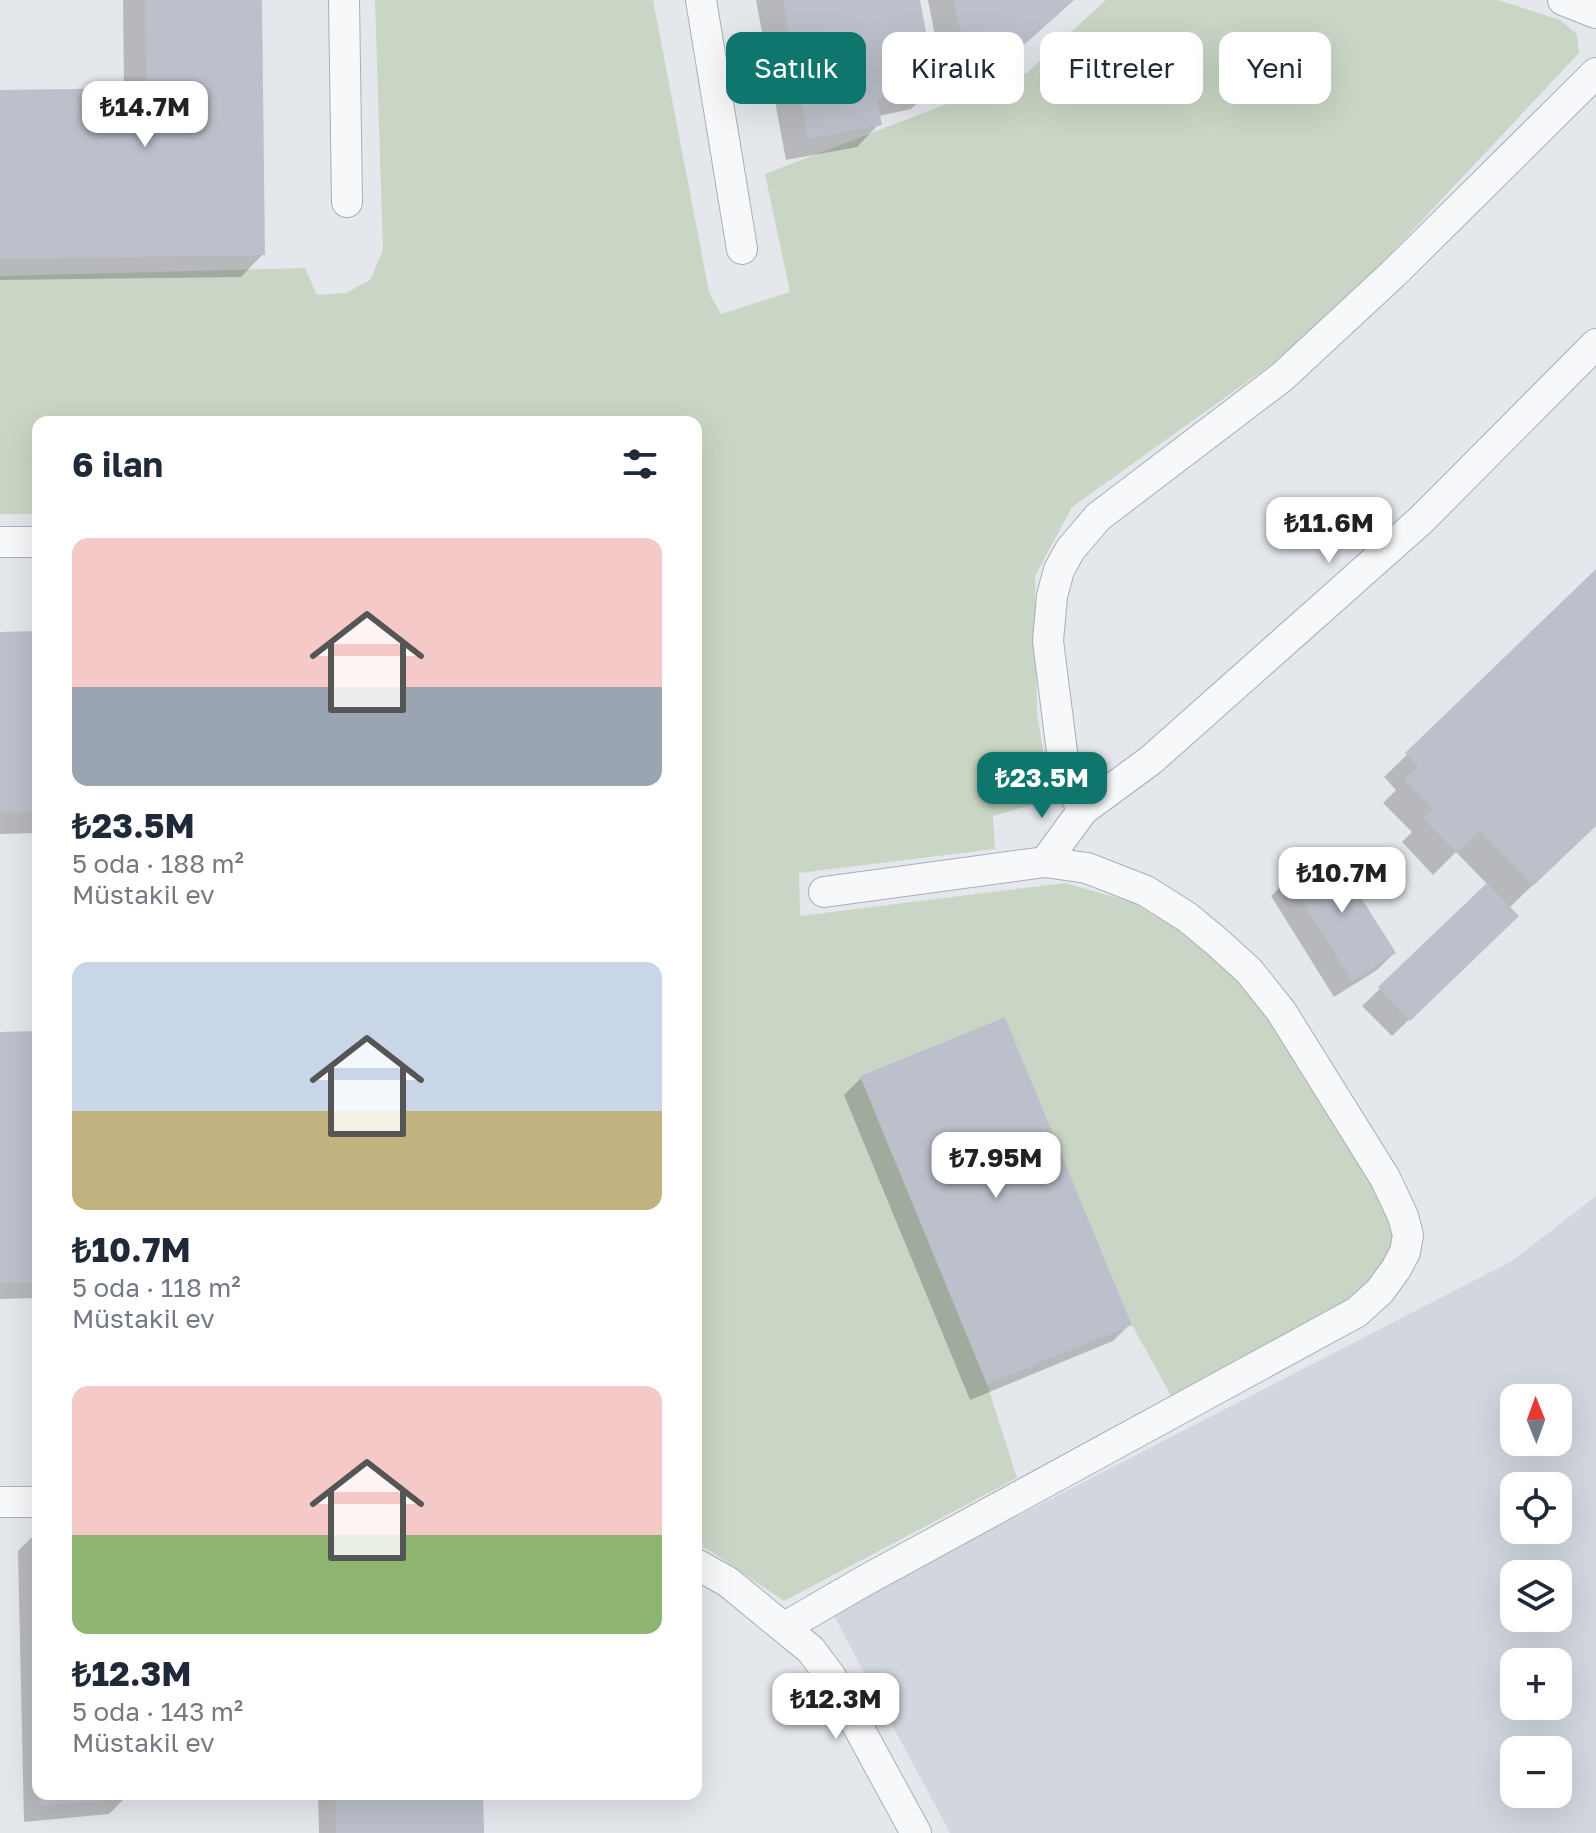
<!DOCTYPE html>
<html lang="tr">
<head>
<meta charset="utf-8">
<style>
	:root { --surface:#fff; --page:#f2f2f3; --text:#1f2937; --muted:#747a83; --accent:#0f766e }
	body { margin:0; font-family:"Golos Text",sans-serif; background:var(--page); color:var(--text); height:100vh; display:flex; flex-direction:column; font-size:30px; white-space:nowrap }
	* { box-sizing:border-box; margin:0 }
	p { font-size:26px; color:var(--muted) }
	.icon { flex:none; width:44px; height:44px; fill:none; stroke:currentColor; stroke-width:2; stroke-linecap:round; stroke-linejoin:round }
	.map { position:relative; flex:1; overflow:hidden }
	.panel { position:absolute; left:32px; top:416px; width:670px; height:1384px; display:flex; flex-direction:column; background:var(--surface); border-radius:16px; box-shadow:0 8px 32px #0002 }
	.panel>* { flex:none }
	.guide { position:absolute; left:726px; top:32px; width:750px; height:72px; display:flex; gap:16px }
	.needle { width:52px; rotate:359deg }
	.buttons { position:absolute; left:1500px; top:1384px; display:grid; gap:16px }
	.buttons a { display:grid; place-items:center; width:72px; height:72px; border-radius:16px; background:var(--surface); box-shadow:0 8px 32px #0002; font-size:40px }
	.price { position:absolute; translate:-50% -68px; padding:0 18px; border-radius:16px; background:#fff; color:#222; font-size:26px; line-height:52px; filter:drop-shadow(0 2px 4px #0008) }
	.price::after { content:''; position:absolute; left:50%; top:48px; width:24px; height:18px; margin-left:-12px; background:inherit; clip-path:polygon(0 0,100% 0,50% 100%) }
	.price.current { background:var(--accent); color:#fff }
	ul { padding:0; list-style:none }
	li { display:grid; align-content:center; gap:16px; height:424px; padding:0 40px }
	li span { display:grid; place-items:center; height:248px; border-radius:16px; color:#555 }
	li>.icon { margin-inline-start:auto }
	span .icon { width:144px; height:144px; fill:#fffc; stroke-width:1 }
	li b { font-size:34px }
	h2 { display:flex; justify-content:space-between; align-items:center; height:96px; padding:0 40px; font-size:34px }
	.tag { padding:0 28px; border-radius:16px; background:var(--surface); box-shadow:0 8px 32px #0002; font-size:28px; line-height:72px }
	.tag.current { background:var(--accent); color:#fff }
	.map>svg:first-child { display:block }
	.built { fill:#d2d6de; fill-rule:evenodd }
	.green { fill:#c9d6c5 }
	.shadow { fill:#0003 }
	.building { fill:#bbc0ca }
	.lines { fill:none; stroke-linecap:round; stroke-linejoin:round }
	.minor-casing { stroke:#a9aeb7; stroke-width:32 }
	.minor { stroke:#f7f8fa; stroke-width:30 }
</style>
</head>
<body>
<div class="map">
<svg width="1596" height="1833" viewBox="0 0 1596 1833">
	<rect width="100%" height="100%" fill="#e4e7ec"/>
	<path class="built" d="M1596 1196V1833H950L832 1612 1512 1261ZM1514 1398H1558V1442H1514ZM1514 1486H1558V1530H1514ZM1514 1574H1558V1618H1514ZM1514 1662H1558V1706H1514ZM1514 1750H1558V1794H1514Z"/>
	<polygon class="green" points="375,0 653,0 709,292 721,314 790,292 765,174 1027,73 1106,0 1498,0 1560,20 1577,34 1579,53 1318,331 1072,507 1035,576 1037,714 1051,799 993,816 995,849 799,873 800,916 1065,883 1132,902 1200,943 1274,1018 1340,1119 1398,1239 1378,1285 1174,1401 1132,1325 1005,1017 860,1076 987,1384 1017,1478 784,1601 712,1552 696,1544 696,422 38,422 38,514 0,514 0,276 305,268 317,295 346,293 370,280 383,250"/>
	<g class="shadow">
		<polygon points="123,0 260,0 263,254 241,277 0,280 0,92 124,91"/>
		<polygon points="756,0 918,0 934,87 911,109 878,116 879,124 857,147 786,160"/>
		<polygon points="928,0 1074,0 994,71 944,81"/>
		<polygon points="1596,572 1596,824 1509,908 1516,916 1392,1036 1362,1006 1488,885 1456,852 1433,875 1402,842 1412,832 1383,803 1396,790 1384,777"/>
		<polygon points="38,633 38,833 0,834 0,634"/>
		<polygon points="1331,853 1394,953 1377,970 1334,997 1271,896 1288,879"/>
		<polygon points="38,1033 38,1298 0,1299 0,1034"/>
		<polygon points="861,1078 1130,1324 1113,1341 970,1400 844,1095"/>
		<polygon points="35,1534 38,1534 38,1794 126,1794 126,1797 109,1814 24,1822 18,1551"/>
		<polygon points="318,1794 481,1794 482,1833 319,1833"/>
	</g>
	<g class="building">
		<polygon points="145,0 262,0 265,255 0,259 0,90 146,88"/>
		<polygon points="783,0 920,0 936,87 877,99 882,125 808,139"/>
		<polygon points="954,0 1074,0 1019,49 966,60"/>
		<polygon points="1596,569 1596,826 1533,886 1480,831 1457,853 1423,818 1433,809 1404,779 1418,766 1405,753"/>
		<polygon points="38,631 38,812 0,813 0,632"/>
		<polygon points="1331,850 1396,953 1352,981 1287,877"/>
		<polygon points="1487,883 1519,916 1410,1021 1378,987"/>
		<polygon points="1005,1017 1132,1325 987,1384 860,1076"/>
		<polygon points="38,1031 38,1282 0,1283 0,1032"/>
		<rect x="35" y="1532" width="3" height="36"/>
		<polygon points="40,1794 128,1794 128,1798 40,1806"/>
		<polygon points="335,1794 483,1794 484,1833 336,1833"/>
	</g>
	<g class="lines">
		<g class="minor-casing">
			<g id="minor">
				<polyline points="344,0 347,202"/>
				<polyline points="701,0 742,249"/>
				<polyline points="1563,0 1596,13"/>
				<polyline points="0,542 38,542"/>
				<polyline points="1083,810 1069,784 1062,752 1048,641 1052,596 1059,570 1070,550 1098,517 1282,377 1393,274 1596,73"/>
				<polyline points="1045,862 1083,810 1151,760 1421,520 1596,344"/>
				<polyline points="0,1502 38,1502"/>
				<polyline points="696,1564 728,1582 811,1650 831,1677 916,1833"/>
				<polyline points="785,1627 864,1581 1357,1312 1380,1291 1396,1269 1405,1252 1408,1235 1403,1216 1385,1178 1281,1011 1249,971 1216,941 1187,917 1146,891 1087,868 1045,862 824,892"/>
			</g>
		</g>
		<use href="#minor" class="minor"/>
	</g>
</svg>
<div class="buttons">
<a><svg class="needle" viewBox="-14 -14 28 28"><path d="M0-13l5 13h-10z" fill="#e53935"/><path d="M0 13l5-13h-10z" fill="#747a83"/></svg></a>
<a><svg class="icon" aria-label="locate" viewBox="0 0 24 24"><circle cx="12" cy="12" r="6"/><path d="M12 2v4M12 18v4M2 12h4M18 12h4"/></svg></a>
<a><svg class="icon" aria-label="layers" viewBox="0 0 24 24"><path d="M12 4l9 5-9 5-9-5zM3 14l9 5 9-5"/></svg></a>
<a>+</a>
<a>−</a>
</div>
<b class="price" style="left:145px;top:149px">₺14.7M</b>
<b class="price" style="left:1329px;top:565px">₺11.6M</b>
<b class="price current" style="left:1042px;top:820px">₺23.5M</b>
<b class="price" style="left:1342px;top:915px">₺10.7M</b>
<b class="price" style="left:996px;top:1200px">₺7.95M</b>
<b class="price" style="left:836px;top:1741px">₺12.3M</b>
<div class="guide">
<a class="tag current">Satılık</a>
<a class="tag">Kiralık</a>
<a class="tag">Filtreler</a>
<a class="tag">Yeni</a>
</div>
<section class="panel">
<h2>6 ilan<svg class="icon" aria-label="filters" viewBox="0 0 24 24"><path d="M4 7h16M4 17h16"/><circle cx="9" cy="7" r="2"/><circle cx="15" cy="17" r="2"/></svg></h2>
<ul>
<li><span style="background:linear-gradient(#f6c9c9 60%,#9aa5b1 0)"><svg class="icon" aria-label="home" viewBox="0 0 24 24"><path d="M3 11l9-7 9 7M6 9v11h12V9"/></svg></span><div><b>₺23.5M</b><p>5 oda · 188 m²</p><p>Müstakil ev</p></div></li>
<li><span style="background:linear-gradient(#c9d6e8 60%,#c2b280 0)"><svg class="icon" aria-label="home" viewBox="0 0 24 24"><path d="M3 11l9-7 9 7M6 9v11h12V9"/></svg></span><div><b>₺10.7M</b><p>5 oda · 118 m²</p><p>Müstakil ev</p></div></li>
<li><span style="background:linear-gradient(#f6c9c9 60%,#8fb573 0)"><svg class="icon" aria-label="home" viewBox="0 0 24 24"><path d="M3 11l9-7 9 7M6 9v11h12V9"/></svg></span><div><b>₺12.3M</b><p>5 oda · 143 m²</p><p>Müstakil ev</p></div></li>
</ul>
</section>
</div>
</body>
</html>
